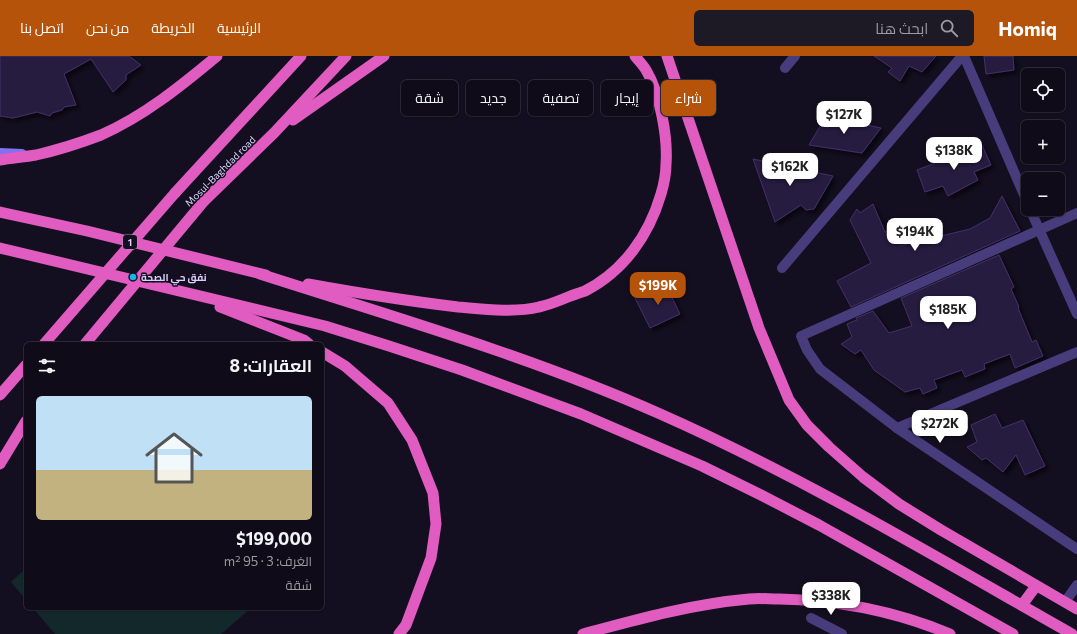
<!DOCTYPE html>
<html lang="ar">
<head>
<meta charset="utf-8">
<style>
	:root { --surface:#0f0b18; --page:#1d1925; --text:#f1f3f6; --muted:#9b9ba2; --line:#2f2b37; --accent:#b45309 }
	body { margin:0; font-family:Commissioner,Cairo,sans-serif; background:var(--page); color:var(--text); direction:rtl; height:100vh; display:flex; flex-direction:column; font-size:15px; white-space:nowrap }
	* { box-sizing:border-box; margin:0 }
	p { font-size:13px; color:var(--muted) }
	.icon { flex:none; width:22px; height:22px; fill:none; stroke:currentColor; stroke-width:2; stroke-linecap:round; stroke-linejoin:round }
	.map { position:relative; flex:1; overflow:hidden; direction:ltr }
	.details { position:absolute; left:24px; top:286px; width:300px; height:268px; display:flex; flex-direction:column; background:var(--surface); border-radius:6px; box-shadow:0 1px 3px #0004,0 0 0 1px var(--line); direction:rtl }
	.details>* { flex:none }
	.hud { position:absolute; left:336px; top:24px; width:380px; height:36px; direction:rtl; display:flex; gap:8px }
	.controls { position:absolute; left:1021px; top:12px; display:grid; gap:8px }
	.controls a { display:grid; place-items:center; width:44px; height:44px; border-radius:6px; background:var(--surface); box-shadow:0 1px 3px #0004,0 0 0 1px var(--line); font-size:20px }
	.price { position:absolute; translate:-50% -34px; padding:0 9px; border-radius:8px; background:#fff; color:#222; font-size:13px; line-height:26px; filter:drop-shadow(0 1px 2px #0008) }
	.price::after { content:''; position:absolute; left:50%; top:24px; width:12px; height:9px; margin-left:-6px; background:inherit; clip-path:polygon(0 0,100% 0,50% 100%) }
	.price.selected { background:var(--accent); color:#fff }
	ul { padding:0; list-style:none }
	li { display:grid; align-content:center; gap:8px; height:212px; padding:0 12px }
	li span { display:grid; place-items:center; height:124px; border-radius:6px; color:#555 }
	li>.icon { margin-inline-start:auto }
	span .icon { width:72px; height:72px; fill:#fffc; stroke-width:1 }
	li b { font-size:17px }
	h2 { display:flex; justify-content:space-between; align-items:center; height:48px; padding:0 12px; font-size:17px }
	.pill { padding:0 14px; border-radius:6px; background:var(--surface); box-shadow:0 1px 3px #0004,0 0 0 1px var(--line); font-size:14px; line-height:36px }
	.pill.selected { background:var(--accent); color:#fff }
	header { display:flex; align-items:center; gap:24px; box-sizing:border-box; height:56px; padding:0 20px; background:var(--accent); color:#fff }
	header strong { font-size:19px }
	nav { display:flex; gap:22px; margin-inline-start:auto; font-size:14px }
	.search { width:280px; height:36px; background:var(--page); display:flex; align-items:center; gap:10px; box-sizing:border-box; padding:0 14px; border-radius:6px; color:var(--muted); font-size:15px }
	.map>svg:first-child { display:block }
	.green { fill:#12282a }
	.building { fill:#281c40; stroke:#42306a; filter:url(#shadow) }
	.lines { fill:none; stroke-linecap:round; stroke-linejoin:round }
	.minor { stroke:#473d7c; stroke-width:10 }
	.secondary { stroke:#8370f4; stroke-width:10 }
	.trunk { stroke:#e05cc0; stroke-width:11 }
	.trunk-bridge { stroke:#e05cc0; stroke-width:11 }
	.poi-dot { fill:#11b9e8; stroke:#140f20; stroke-width:1.5 }
	.labels { text-anchor:middle; dominant-baseline:central; stroke-width:3; stroke-linejoin:round; paint-order:stroke }
	.shield { fill:#140f20; stroke:#9f97ba; stroke-width:1 }
	.shield-label { font-size:9px; font-weight:bold; fill:#dbd1fc }
	.street-label { font-size:10px; fill:#dbd1fc; stroke:#140f20 }
	.poi-label { font-size:10px; font-weight:bold; fill:#dbd1fc; stroke:#140f20; text-anchor:start }
</style>
</head>
<body>
<header>
<strong>Homiq</strong>
<div class="search"><svg class="icon" aria-label="search" viewBox="0 0 24 24"><circle cx="10" cy="10" r="6"/><path d="M15 15l6 6"/></svg>ابحث هنا</div>
<nav><a>الرئيسية</a><a>الخريطة</a><a>من نحن</a><a>اتصل بنا</a></nav>
</header>
<div class="map">
<svg width="1077" height="578" viewBox="0 0 1077 578">
	<defs>
		<filter id="shadow"><feDropShadow dx="3.5" dy="3.5" stdDeviation="2" flood-color="#0009"/></filter>
	</defs>
	<rect width="100%" height="100%" fill="#140f20"/>
	<g class="green">
		<polygon points="26,512 26,544 11,526"/>
		<polygon points="33,552 251,552 221,578 55,578"/>
	</g>
	<g class="building">
		<polygon points="0,0 129,0 141,9 126,19 126,24 113,36 91,3 64,18 76,49 64,51 62,54 52,57 50,60 37,56 13,62 0,60"/>
		<polygon points="874,0 936,0 922,16 909,10 900,25 888,16 892,12"/>
		<polygon points="984,0 1013,0 1014,14 986,18"/>
		<polygon points="826,60 881,72 862,97 809,89"/>
		<polygon points="982,89 991,109 974,116 978,124 948,140 943,130 925,136 917,114"/>
		<polygon points="753,103 800,113 833,120 814,153 806,154 801,149 775,166"/>
		<polygon points="1002,140 1020,175 851,251 837,225 871,207 850,164 857,153 860,157 873,148 885,176 892,173 901,190 939,175 941,180 970,173 990,162"/>
		<polygon points="999,199 1014,231 1011,233 1019,251 1018,252 1032,286 1036,284 1043,300 1015,312 1010,298 984,308 985,313 965,321 962,314 934,324 937,332 923,338 920,332 905,336 874,314 861,294 855,298 841,288 852,281 847,268 857,264 856,262 873,255 889,277 912,270 901,242"/>
		<polygon points="665,227 680,258 650,272 635,242"/>
		<polygon points="995,358 1002,372 1023,364 1045,410 1025,419 1016,399 1003,416 986,402 982,404 967,391 977,386 971,369"/>
	</g>
	<g class="lines">
		<g class="minor">
			<polyline points="964,0 1028,148"/>
			<polyline points="785,12 795,0"/>
			<polyline points="1030,153 1077,258"/>
			<polyline points="1077,157 801,280 807,294 820,313 897,372 1077,493"/>
			<polyline points="782,212 962,0"/>
			<polyline points="897,372 1077,296"/>
			<polyline points="1065,546 1077,529"/>
			<polyline points="811,562 842,578"/>
		</g>
		<polyline class="secondary" points="0,97 22,98"/>
		<g class="trunk">
			<polyline points="667,0 759,272 789,344 807,369 829,391 863,421 899,448 941,474 1077,553"/>
			<polyline points="293,64 384,0"/>
			<path d="M0 104C12 102 24 101 36 99 58 94 80 87 101 79 144 60 181 30 217 0"/>
			<polyline points="175,137 301,0"/>
			<polyline points="204,145 274,77 346,0"/>
			<polyline points="0,156 87,175 266,219"/>
			<polyline points="0,192 325,270 389,290 462,314 581,358 702,410 761,439 819,469 1013,578"/>
			<path d="M260 218C394 261 529 300 658 357 801 420 936 501 1072 578"/>
			<path d="M308 228C358 237 408 245 458 251 482 253 515 257 539 251 549 249 558 245 568 241 573 239 579 237 585 235 624 215 649 179 661 138 664 128 666 118 666 108 668 82 660 37 646 14 643 9 639 5 635 0"/>
			<polyline points="220,251 304,284 309,288"/>
			<polyline points="322,296 345,310 388,347 412,384 433,437 436,468 431,502 406,569 399,578"/>
			<polyline points="0,339 26,309"/>
			<polyline points="0,408 26,365"/>
			<polyline points="1022,549 1036,530"/>
			<path d="M583 578C638 563 692 548 749 543 759 542 769 543 779 543 840 544 895 555 950 578"/>
		</g>
		<g class="trunk-bridge">
			<polyline points="44,288 175,137"/>
			<polyline points="85,288 204,145"/>
		</g>
	</g>
	<circle class="poi-dot" cx="133" cy="221" r="4"/>
	<g class="labels">
		<rect class="shield" x="123" y="179" width="14" height="14" rx="3"/>
		<g class="shield-label">
			<text x="130" y="186">1</text>
		</g>
		<g class="street-label">
			<text transform="translate(220 115) rotate(-45)">Mosul-Baghdad road</text>
		</g>
		<g class="poi-label">
			<text x="141" y="221">نفق حي الصحة</text>
		</g>
	</g>
</svg>
<div class="controls">
<a><svg class="icon" aria-label="locate" viewBox="0 0 24 24"><circle cx="12" cy="12" r="6"/><path d="M12 2v4M12 18v4M2 12h4M18 12h4"/></svg></a>
<a>+</a>
<a>−</a>
</div>
<b class="price" style="left:844px;top:79px">$127K</b>
<b class="price" style="left:954px;top:115px">$138K</b>
<b class="price" style="left:790px;top:131px">$162K</b>
<b class="price" style="left:915px;top:196px">$194K</b>
<b class="price selected" style="left:658px;top:250px">$199K</b>
<b class="price" style="left:948px;top:274px">$185K</b>
<b class="price" style="left:940px;top:388px">$272K</b>
<b class="price" style="left:831px;top:560px">$338K</b>
<div class="hud">
<a class="pill selected">شراء</a>
<a class="pill">إيجار</a>
<a class="pill">تصفية</a>
<a class="pill">جديد</a>
<a class="pill">شقة</a>
</div>
<section class="details">
<h2>العقارات: 8<svg class="icon" aria-label="filters" viewBox="0 0 24 24"><path d="M4 7h16M4 17h16"/><circle cx="9" cy="7" r="2"/><circle cx="15" cy="17" r="2"/></svg></h2>
<ul>
<li><span style="background:linear-gradient(#bfe0f5 60%,#c2b280 0)"><svg class="icon" aria-label="home" viewBox="0 0 24 24"><path d="M3 11l9-7 9 7M6 9v11h12V9"/></svg></span><div><b>$199,000</b><p>الغرف: 3 · 95 m²</p><p>شقة</p></div></li>
</ul>
</section>
</div>
</body>
</html>
